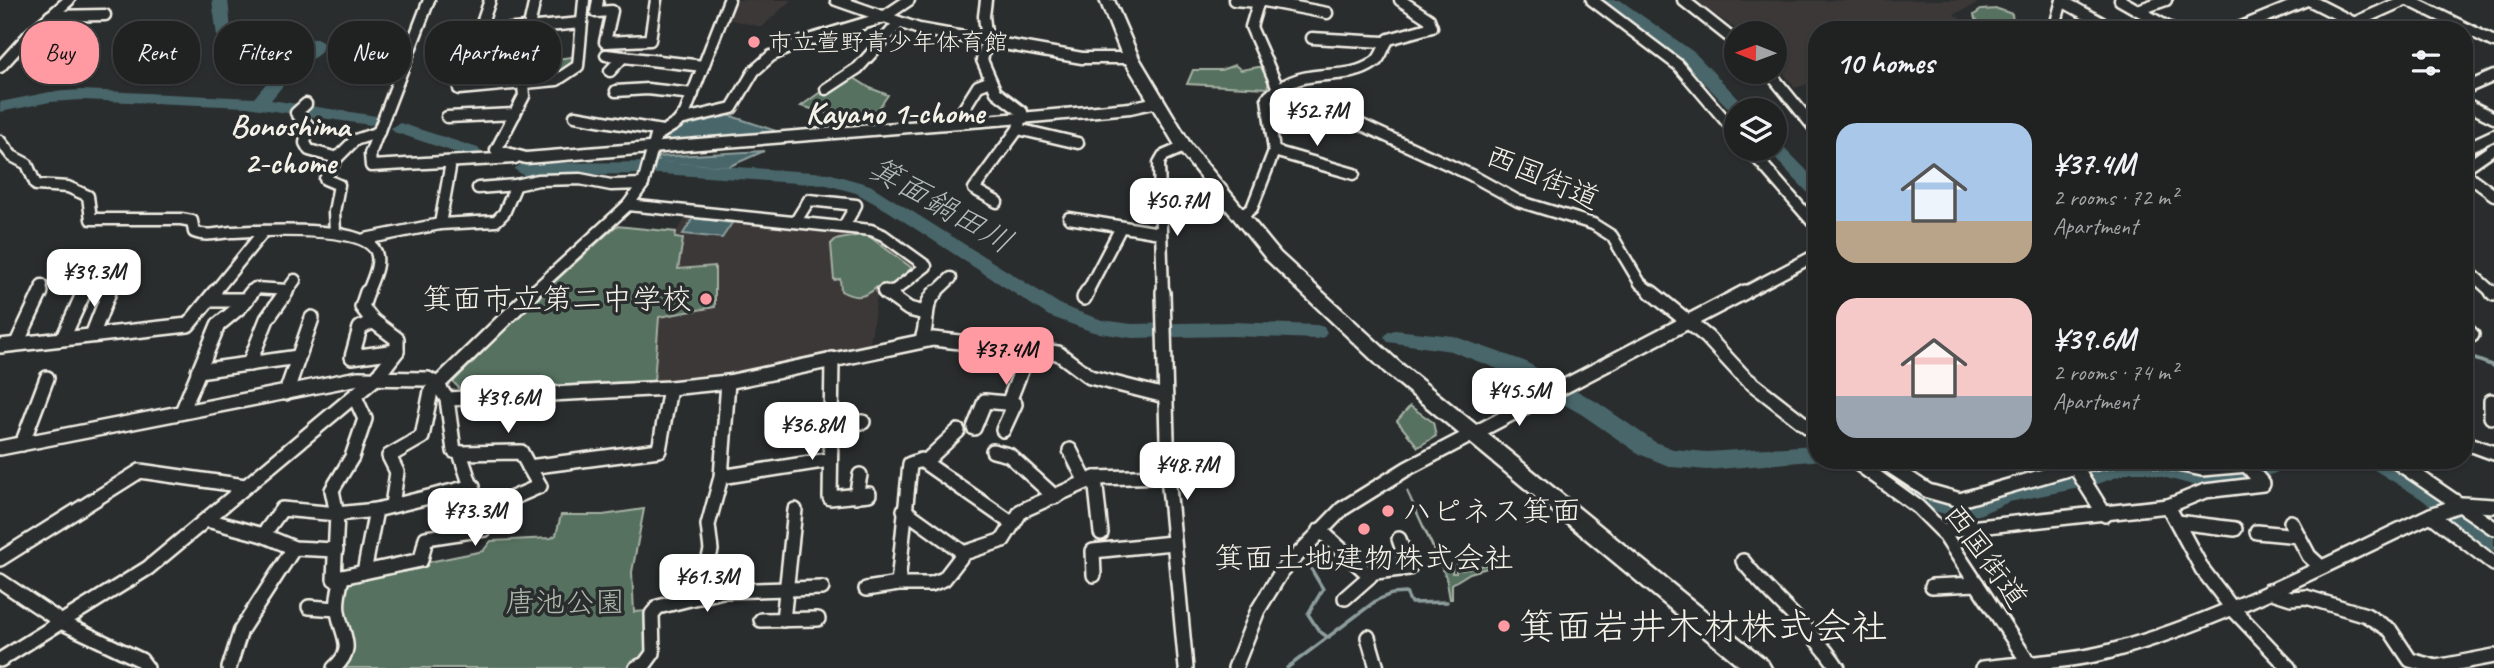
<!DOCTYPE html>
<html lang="en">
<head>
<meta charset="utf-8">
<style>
	:root { --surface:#202222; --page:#282a2a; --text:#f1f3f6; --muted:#a2a4a5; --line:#3d3f40; --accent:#ff9aa2 }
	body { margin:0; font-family:Caveat,"Klee One",sans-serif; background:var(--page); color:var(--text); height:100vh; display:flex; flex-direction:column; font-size:26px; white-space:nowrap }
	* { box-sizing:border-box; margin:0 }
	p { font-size:23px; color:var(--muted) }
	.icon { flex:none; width:38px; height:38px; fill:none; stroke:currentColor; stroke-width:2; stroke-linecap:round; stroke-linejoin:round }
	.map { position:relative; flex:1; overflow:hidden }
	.sheet { position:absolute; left:1808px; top:21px; width:665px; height:448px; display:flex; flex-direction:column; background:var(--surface); border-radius:28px; box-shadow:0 2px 5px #0004,0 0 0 2px var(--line) }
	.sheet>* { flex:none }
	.hud { position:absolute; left:21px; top:21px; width:665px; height:63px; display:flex; gap:14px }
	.needle { width:46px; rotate:271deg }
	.tools { position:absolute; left:1724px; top:21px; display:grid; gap:14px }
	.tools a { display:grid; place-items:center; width:63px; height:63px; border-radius:50%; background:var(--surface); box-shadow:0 2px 5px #0004,0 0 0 2px var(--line); font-size:35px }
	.price { position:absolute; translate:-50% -60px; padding:0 16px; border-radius:14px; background:#fff; color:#222; font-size:23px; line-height:46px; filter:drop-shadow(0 2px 4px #0008) }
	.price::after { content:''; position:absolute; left:50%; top:42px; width:21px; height:16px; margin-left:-10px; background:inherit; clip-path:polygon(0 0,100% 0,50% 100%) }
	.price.current { background:var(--accent); color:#111 }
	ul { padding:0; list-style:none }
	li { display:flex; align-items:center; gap:21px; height:175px; padding:0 28px }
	li span { display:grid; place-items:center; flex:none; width:196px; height:140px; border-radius:21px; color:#555 }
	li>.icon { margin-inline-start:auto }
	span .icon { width:84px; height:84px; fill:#fffc; stroke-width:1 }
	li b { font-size:30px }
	h2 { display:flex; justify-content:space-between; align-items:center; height:84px; padding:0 28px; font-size:30px }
	.chip { padding:0 24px; border-radius:28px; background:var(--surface); box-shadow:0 2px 5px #0004,0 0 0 2px var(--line); font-size:24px; line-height:63px }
	.chip.current { background:var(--accent); color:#111 }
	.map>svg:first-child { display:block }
	.built { fill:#3d3939 }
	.green { fill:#577160; stroke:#a6b1a4; stroke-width:2 }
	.water { fill:#48666a; stroke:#8d9e9c; stroke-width:2 }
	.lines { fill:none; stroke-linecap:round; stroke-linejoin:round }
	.stream-far1 { stroke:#8d9e9c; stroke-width:2.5 }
	.stream { stroke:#8d9e9c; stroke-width:3.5 }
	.river { fill:#48666a; fill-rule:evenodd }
	.minor-far1-casing { stroke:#f4f1e8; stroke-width:15 }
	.minor-casing { stroke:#f4f1e8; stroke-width:18 }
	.highway-casing { stroke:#f4f1e8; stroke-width:5 }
	.minor-far1 { stroke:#2a2d2e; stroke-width:10 }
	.minor { stroke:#2a2d2e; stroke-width:13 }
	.highway { fill:#2a2d2e; fill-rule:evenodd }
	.poi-dot { fill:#ff9aa2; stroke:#2a2d2e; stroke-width:2.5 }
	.labels { text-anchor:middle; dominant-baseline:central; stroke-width:7; stroke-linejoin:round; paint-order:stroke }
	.far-poi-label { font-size:24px; fill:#f4f1e8; stroke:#2a2d2e; text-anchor:start }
	.street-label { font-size:30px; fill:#f4f1e8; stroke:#2a2d2e }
	.poi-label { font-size:30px; fill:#f4f1e8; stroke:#2a2d2e; text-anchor:end }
	.park-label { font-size:30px; fill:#adb7ab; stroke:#2a2d2e }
	.neighbourhood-label { font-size:32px; font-weight:bold; fill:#f4f1e8; stroke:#2a2d2e }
	.water-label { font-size:32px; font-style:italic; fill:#afb9b6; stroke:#2a2d2e }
	.near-poi-label { font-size:37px; fill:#f4f1e8; stroke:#2a2d2e; text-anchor:start }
</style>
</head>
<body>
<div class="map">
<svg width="2494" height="668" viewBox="0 0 2494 668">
	<rect width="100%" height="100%" fill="#2a2d2e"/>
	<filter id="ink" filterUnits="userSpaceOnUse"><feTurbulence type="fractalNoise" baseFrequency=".0143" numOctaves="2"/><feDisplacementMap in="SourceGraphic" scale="14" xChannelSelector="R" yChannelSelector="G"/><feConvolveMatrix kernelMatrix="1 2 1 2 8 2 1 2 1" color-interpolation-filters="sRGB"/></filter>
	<g filter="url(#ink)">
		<g class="built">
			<polygon points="737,0 791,0 762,27 728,19"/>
			<polygon points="1971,0 1977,4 1954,14 1974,30 1816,30 1816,81 1795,88 1775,62 1774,33 1742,33 1696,1"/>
			<polygon points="690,213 877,236 892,249 918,266 894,287 883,288 877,294 870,344 708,378 461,390 453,382 529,305 616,226 676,232"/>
		</g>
		<g class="green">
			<polygon points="1998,9 2012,14 2013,23 1986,26 1975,19 1974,15 1981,10"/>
			<polygon points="580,56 557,80 530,82 531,62"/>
			<polygon points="1235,65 1241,70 1265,66 1269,81 1267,88 1187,84 1193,70 1221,70"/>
			<polygon points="851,76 870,88 888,95 877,111 864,109 851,120 801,106 819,93"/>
			<polygon points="616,226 676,232 675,238 683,239 678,269 715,266 715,307 659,317 654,381 461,390 453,382 529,305"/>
			<path d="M866 234 912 268 889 287H877C865 298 855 299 841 291L840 279 834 280 831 244 835 240Z"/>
			<polygon points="1410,406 1433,422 1436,436 1418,447 1397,421"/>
			<polygon points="1407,491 1442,566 1453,564 1452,573 1456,573 1457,563 1461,570 1489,564 1494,566 1470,573 1452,584 1452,599 1450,599 1446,577"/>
			<polygon points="644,509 632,572 634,612 647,611 652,654 628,668 340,668 353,648 352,635 341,610 344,585 355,577 483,551 491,541 551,538 556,535 561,515 603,515"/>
		</g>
		<g class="water">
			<path d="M722 113 776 131 777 134 660 141C671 122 703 118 722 113Z"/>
			<polygon points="764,151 728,167 659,163 656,157"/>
			<polygon points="693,218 732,223 722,238 683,234"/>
		</g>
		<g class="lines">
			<g class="stream-far1">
				<polyline points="430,37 456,34"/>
				<polyline points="326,44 402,39"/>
			</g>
			<g class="stream">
				<polyline points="2464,355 2494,366"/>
				<polyline points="2453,524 2494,548"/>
				<polyline points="1310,567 1323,589 1308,614 1319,631 1329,638"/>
				<polyline points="1287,668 1377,600 1392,594 1406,593 1411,603 1447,602"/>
			</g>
			<g class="river">
				<polygon points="212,0 228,0 231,30 272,38 317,39 325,44 319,54 296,70 271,100 370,115 376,116 379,120 376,124 370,125 246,107 82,100 50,102 0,112 0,102 50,92 82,90 254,98 283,63 304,49 272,48 217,36"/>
				<polygon points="1602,0 1620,0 1695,53 1749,110 1736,110 1736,114 1734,114 1683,61"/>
				<polygon points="400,123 478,148 481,152 472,158 394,132 391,128"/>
				<polygon points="1774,142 1780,143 1816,180 1816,196 1809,194 1768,151 1766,149 1774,149"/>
				<polygon points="661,162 828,173 870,185 1063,306 1102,320 1132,324 1232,322 1317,325 1324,327 1327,332 1324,337 1317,339 1232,336 1132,338 1093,332 1049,316 888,211 856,193 827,185 661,174 523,175 514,169 523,163"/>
				<polygon points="1395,330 1453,336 1524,361 1597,402 1655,442 1673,449 1707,452 1816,445 1816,460 1824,460 1707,470 1671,467 1639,454 1581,414 1508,373 1451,351 1388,342 1384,337 1388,332"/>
				<polygon points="1858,460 1887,460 1935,493 1959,500 1975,497 2004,485 2093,467 2112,460 2167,460 2215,469 2260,460 2299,460 2296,466 2249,482 2215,487 2193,485 2144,472 2131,472 2095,485 2009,502 1979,515 1959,518 1920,507 1861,466"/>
				<polygon points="2365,460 2395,460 2436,484 2494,528 2494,551 2485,548 2420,498 2368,466"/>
			</g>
			<g class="minor-far1-casing">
				<g id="minor-far1">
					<polyline points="429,0 370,154 371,166 515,158"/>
					<polyline points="535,0 521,62 524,96 496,150 526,158 1021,118 1130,108 1157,102"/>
					<polyline points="598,0 596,12 612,11 605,42 650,40 656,0"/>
					<polyline points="836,0 919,29 1082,58 1131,58"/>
					<polyline points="986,0 984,16 987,41 982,60 996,92 1022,112 1018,129 974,189 997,202"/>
					<polyline points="1234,0 1257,2"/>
					<polyline points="1259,0 1251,27 1277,86 1471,175 1518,201 1593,224 1612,236 1640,283 1653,294"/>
					<polyline points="1259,0 1327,13"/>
					<polyline points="1592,0 1678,65 1736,133"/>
					<polyline points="1683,0 1736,42"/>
					<polyline points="2120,0 2173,30"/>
					<polyline points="2309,0 2368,30"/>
					<polyline points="2408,0 2494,42"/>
					<polyline points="2062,1 2115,30"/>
					<polyline points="2138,10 2166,0"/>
					<polyline points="50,16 105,15"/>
					<polyline points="2054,30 2062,0"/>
					<polyline points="2234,30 2307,0"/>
					<polyline points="2338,30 2405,0"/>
					<polyline points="479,32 490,0"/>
					<polyline points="458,34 581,23"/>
					<polyline points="1312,38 1384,42"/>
					<polyline points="606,55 703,66"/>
					<polyline points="0,67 29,35 69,0"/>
					<polyline points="610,71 623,57"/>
					<polyline points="1769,72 1816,130"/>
					<polyline points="459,89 557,80 578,66 584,0"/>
					<polyline points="826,89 858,68 899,23"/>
					<polyline points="2464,89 2494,76"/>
					<polyline points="616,91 647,89 693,94"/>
					<polyline points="2464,103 2494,118"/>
					<polyline points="306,104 296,113 308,125 305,143 309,150 337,158 325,179 339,185 334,212 335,232"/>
					<polyline points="575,116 662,131"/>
					<polyline points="447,117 515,114"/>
					<polyline points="958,118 978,86 991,81"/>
					<polyline points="680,120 732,108 754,71 771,56 802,42 882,18 909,0"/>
					<polyline points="1018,129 1078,143"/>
					<path d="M0 141 12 156 27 164 36 185 68 187 88 196 91 219H181L192 221 194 232C206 237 219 233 231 232 259 231 365 224 376 252 381 265 371 282 367 294"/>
					<polyline points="2494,148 2468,166 2467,175 2494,195"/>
					<polyline points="1749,149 1816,226"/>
					<polyline points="2464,149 2494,135"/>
					<polyline points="1274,151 1354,174"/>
					<polyline points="337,158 355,140 379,132"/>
					<polyline points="478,188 516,185"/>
					<polyline points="628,205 871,230 883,235 926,266 890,294"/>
					<path d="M1240 217 1252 208 1274 151 1267 98C1306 61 1342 86 1375 62 1382 57 1383 46 1389 39L1432 27 1429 19 1400 0"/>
					<polyline points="1069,218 1160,233"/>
					<polyline points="796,221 809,200 856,205 844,226"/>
					<polyline points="440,224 450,168"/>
					<polyline points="365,239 440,224 496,221 504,213 516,185 538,180 580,179 611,185 643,184"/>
					<polyline points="2464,267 2494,294"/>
					<polyline points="883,291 887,294"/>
					<polyline points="40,294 42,285"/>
					<polyline points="83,294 95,267"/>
					<polyline points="108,294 113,282"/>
					<polyline points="213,294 264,231"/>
					<polyline points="250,294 255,288 288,290"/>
					<polyline points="285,294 295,280"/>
					<polyline points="531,294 628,205 643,184 656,136 677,123 685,113 729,0"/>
					<polyline points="934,294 951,278"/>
					<polyline points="1086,294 1121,227"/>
					<polyline points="1163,294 1159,163 1163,156 1184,147"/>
					<polyline points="1742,294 1816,255"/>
				</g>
			</g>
			<g class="minor-casing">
				<g id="minor">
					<polyline points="885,292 909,309 925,313"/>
					<polyline points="1163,292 1168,476 1186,668"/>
					<polyline points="1651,292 1707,337 1744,377 1816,433"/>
					<polyline points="2492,292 2494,294"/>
					<polyline points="890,294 892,292"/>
					<polyline points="1084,298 1087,292"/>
					<polyline points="210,300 246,300"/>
					<polyline points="373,321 360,328 352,357 397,351"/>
					<polyline points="2464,327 2472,335 2464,336"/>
					<polyline points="93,333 109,292"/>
					<polyline points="63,338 84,292"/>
					<path d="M922 339C929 323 922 305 936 292"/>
					<polyline points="17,343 41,292"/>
					<polyline points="0,346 188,325 215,292"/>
					<polyline points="832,359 830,498 869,494"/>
					<polyline points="249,364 267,319 286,292"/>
					<polyline points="198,371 298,357"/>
					<polyline points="286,393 312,318"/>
					<polyline points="355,397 365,419 352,457 332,490 337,514 334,579 364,572 376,510"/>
					<polyline points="1008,404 1030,348"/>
					<polyline points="182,412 218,325 241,306 252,292"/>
					<polyline points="2491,417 2491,401 2494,402"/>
					<polyline points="830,422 863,422"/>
					<polyline points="974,428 985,401 1015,404 1003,430"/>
					<polyline points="2464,442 2494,453"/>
					<polyline points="22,444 47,378"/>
					<polyline points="0,448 358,378 428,379 437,384 447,399 670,388 728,382 933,339 1058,353 1090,377 1165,396"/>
					<polyline points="1070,450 1086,482"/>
					<polyline points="993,451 1009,455 1055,497"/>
					<polyline points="460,453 521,452 529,467"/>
					<polyline points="1853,460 1918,507 1942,531 2032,668"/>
					<polyline points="1881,460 1928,491 1960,500 2075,467 2112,460"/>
					<polyline points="2158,460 2202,469 2247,465"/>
					<polyline points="2242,460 2263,484 2205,491 2168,506 2202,569 2232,608 2289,668"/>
					<polyline points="2394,460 2494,528"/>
					<polyline points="925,462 958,431"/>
					<polyline points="2080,465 2075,467 2105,515"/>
					<polyline points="721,477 829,460"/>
					<polyline points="1095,478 1101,533"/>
					<polyline points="856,496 860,475"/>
					<polyline points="392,505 397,472 389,456 422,437 431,391 533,292"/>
					<polyline points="904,510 964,553"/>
					<polyline points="480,512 540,486 529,467 659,450 670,388"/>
					<polyline points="2431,515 2494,564"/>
					<polyline points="207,520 263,535 294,548 336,550"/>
					<polyline points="2177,522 2235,529"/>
					<polyline points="2291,522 2309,556 2321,567"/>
					<polyline points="1320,530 1367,573 1409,568 1399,539"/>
					<polyline points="1942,531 2168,506"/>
					<polyline points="2257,532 2298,536"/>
					<polyline points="263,535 282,509 337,514 376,510 473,486"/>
					<polyline points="0,559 140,471 245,486"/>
					<path d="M1743 561C1772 599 1812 628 1838 668"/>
					<polyline points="364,572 421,560 426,538 485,529 460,453 454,451 447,399"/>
					<polyline points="1094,575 1093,551 1172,543"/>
					<polyline points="0,581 63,623 141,660 147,668"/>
					<polyline points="898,584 910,464 921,460 1013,524"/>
					<polyline points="1932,586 1977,584"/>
					<polyline points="866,589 898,584 931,584 944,579 964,553 1003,540 1021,511 1095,478 1168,476"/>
					<polyline points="2269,591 2291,598 2306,597 2366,615 2390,630 2410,660 2436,667 2494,656"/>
					<polyline points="699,597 711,550 708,525 721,477 728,382"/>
					<polyline points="1345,598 1370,576"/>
					<polyline points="309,607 337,609"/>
					<polyline points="761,620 818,619"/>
					<polyline points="783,620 795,510"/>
					<polyline points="1368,637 1377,668"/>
					<polyline points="0,660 148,568 377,377 397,351 397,339 373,321 362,307 367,292"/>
					<polyline points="229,668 241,630 294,548"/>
					<path d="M334 668C357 648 341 635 338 611 336 600 340 588 342 577"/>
					<polyline points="636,668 645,664 653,653 652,614 658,607 722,591 822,588"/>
					<polyline points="1235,668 1258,610 1282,571 1342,509 1408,468 1745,292"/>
					<path d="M1983 668C2024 663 2071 662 2111 651 2222 621 2326 564 2431 515L2462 504 2494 506"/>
				</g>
			</g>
			<g class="highway-casing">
				<polygon id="highway" points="1100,0 1114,0 1139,58 1191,145 1280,253 1400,363 1767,661 1771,668 1742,668 1386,373 1268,261 1176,147 1123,58"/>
			</g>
			<use href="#minor-far1" class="minor-far1"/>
			<use href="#minor" class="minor"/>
			<use href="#highway" class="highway"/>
		</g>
	</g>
	<g class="poi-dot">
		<circle cx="754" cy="42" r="7"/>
		<circle cx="706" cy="299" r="7"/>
		<circle cx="1388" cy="511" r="7"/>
		<circle cx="1364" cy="529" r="7"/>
		<circle cx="1504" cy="626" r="7"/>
	</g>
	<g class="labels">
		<g class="far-poi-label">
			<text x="768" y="42">市立萱野青少年体育館</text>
		</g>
		<g class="street-label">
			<text transform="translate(1543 177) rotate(23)">西国街道</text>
			<text transform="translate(1986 556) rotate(54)">西国街道</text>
		</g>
		<g class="poi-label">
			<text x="692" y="299">箕面市立第二中学校</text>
			<text x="1402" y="511" text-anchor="start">ハピネス箕面</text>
			<text x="1364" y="558" text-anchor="middle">箕面土地建物株式会社</text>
		</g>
		<g class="park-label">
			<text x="565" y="602">唐池公園</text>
		</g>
		<g class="neighbourhood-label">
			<text x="895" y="112">Kayano 1-chome</text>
			<text x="290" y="125">Bonoshima<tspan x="290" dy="37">2-chome</tspan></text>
		</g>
		<g class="water-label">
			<text transform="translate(941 205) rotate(30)">箕面鍋田川</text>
		</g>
		<g class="near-poi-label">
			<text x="1518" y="626">箕面岩井木材株式会社</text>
		</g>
	</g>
</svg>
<div class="tools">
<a><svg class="needle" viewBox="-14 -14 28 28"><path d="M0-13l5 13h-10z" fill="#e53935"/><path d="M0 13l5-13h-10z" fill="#a2a4a5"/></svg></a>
<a><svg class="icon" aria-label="layers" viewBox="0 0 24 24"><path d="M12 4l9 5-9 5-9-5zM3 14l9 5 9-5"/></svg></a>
</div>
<b class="price" style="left:1317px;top:148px">¥52.7M</b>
<b class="price" style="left:1177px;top:238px">¥50.7M</b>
<b class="price" style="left:94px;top:309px">¥39.3M</b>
<b class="price current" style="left:1006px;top:387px">¥37.4M</b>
<b class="price" style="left:1519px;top:428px">¥45.5M</b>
<b class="price" style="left:508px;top:435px">¥39.6M</b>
<b class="price" style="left:812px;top:462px">¥36.8M</b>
<b class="price" style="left:1187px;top:502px">¥48.7M</b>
<b class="price" style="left:475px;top:548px">¥73.3M</b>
<b class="price" style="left:707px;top:614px">¥61.3M</b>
<div class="hud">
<a class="chip current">Buy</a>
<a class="chip">Rent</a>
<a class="chip">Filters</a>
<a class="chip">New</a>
<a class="chip">Apartment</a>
</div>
<section class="sheet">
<h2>10 homes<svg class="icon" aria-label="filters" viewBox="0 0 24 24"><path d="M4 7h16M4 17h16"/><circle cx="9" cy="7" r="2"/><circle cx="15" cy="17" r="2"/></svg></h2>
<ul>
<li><span style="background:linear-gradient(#a9c7e8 70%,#b9a48a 0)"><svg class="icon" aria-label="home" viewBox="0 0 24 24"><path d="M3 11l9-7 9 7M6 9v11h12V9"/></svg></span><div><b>¥37.4M</b><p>2 rooms · 72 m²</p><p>Apartment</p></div></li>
<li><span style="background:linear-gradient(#f6c9c9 70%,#9aa5b1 0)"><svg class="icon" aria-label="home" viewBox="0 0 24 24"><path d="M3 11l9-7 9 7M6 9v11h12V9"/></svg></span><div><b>¥39.6M</b><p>2 rooms · 74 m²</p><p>Apartment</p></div></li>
</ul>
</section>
</div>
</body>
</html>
